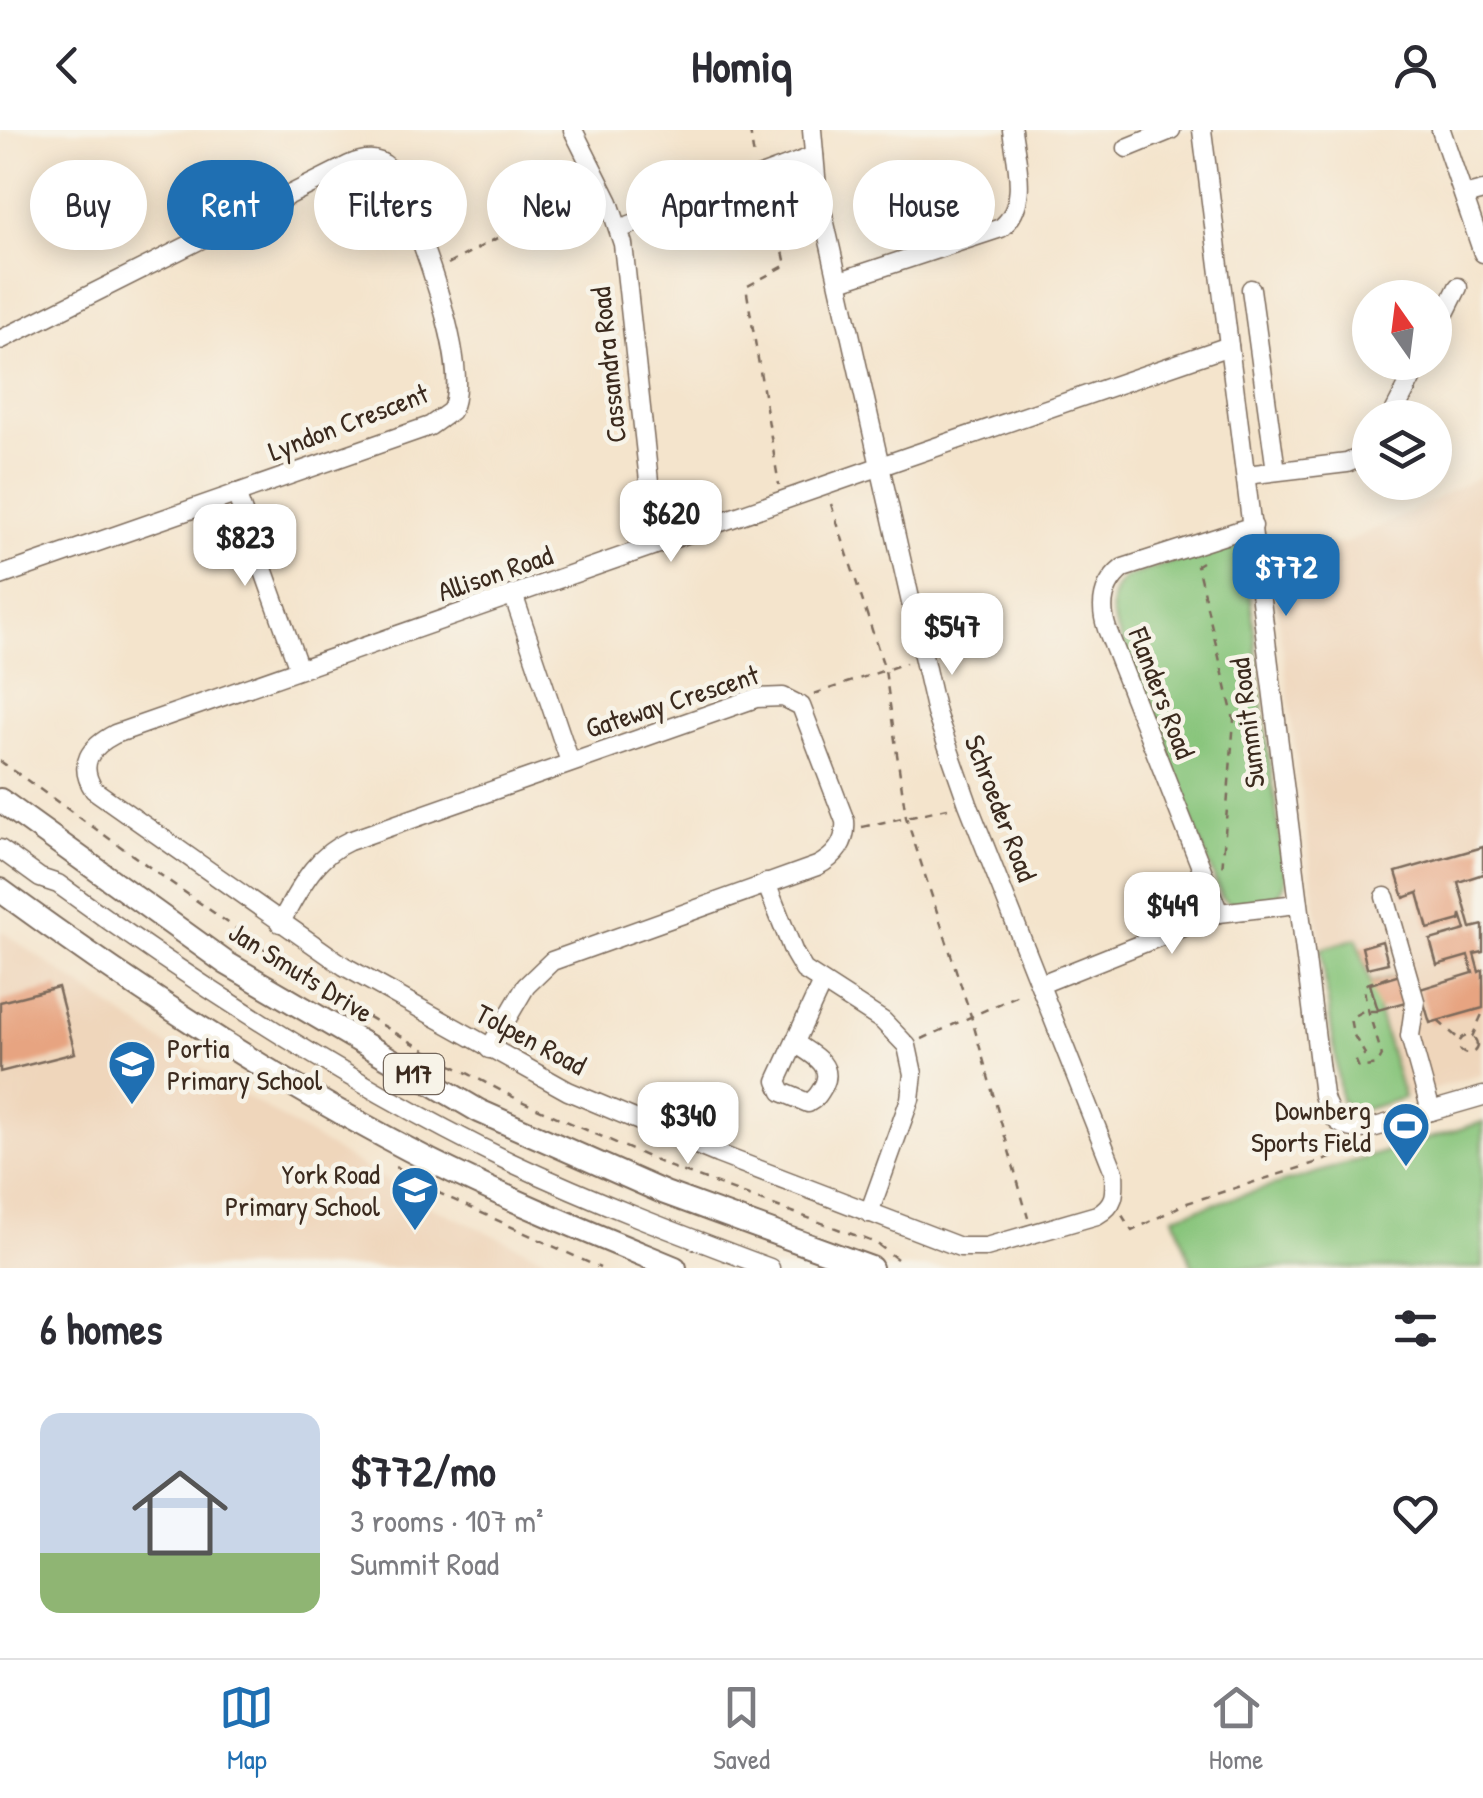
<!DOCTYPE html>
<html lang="en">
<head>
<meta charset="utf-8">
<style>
	:root { --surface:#fff; --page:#f7f7f7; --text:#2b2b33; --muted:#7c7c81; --line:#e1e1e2; --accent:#1f6fb2 }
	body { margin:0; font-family:"Patrick Hand",sans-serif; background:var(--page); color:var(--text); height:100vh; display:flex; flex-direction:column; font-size:38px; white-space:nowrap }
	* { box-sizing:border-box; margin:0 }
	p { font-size:32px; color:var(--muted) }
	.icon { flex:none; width:55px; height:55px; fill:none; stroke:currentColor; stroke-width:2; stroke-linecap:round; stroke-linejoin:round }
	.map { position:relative; height:1138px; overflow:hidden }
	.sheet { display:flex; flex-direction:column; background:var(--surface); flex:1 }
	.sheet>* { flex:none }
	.top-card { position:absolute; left:30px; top:30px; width:1425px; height:90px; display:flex; gap:20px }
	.needle { width:65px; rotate:346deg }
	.buttons { position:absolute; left:1352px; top:150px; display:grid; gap:20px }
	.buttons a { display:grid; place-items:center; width:100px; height:100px; border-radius:50%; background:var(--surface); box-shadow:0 5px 25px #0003; font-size:50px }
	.price { position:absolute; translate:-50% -85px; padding:0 22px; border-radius:20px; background:#fff; color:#222; font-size:32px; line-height:65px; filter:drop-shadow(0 2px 5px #0008) }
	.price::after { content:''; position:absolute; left:50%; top:60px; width:30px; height:22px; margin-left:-15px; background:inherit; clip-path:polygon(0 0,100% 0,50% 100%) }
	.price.current { background:var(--accent); color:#fff }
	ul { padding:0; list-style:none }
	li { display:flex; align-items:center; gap:30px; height:250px; padding:0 40px }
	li+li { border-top:2px solid var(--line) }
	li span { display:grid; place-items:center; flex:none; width:280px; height:200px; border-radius:20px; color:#555 }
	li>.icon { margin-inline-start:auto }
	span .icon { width:120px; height:120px; fill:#fffc; stroke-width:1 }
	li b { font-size:42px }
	h2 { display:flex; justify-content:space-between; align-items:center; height:120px; padding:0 40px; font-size:42px }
	.chip { padding:0 35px; border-radius:45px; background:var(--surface); box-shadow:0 5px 25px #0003; font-size:35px; line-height:90px }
	.chip.current { background:var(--accent); color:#fff }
	header { display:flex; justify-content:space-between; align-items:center; height:130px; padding:0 40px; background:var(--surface); font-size:45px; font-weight:700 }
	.menu { display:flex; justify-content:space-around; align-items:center; height:140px; border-top:2px solid var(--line); background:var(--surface); font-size:28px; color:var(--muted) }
	.menu a { display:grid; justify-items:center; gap:5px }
	.menu .current { color:var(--accent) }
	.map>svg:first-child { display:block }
	.built { fill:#efd6bb }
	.green { fill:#88c57c; stroke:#62784d; stroke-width:2.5 }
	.building { fill:#e7a481 }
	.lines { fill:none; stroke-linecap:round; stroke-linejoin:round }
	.minor-casing { stroke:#7c6b5b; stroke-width:21 }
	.major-casing { stroke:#7c6b5b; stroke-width:26 }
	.path { stroke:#7c6b5b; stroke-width:2.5; stroke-dasharray:8 8; stroke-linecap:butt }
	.minor { stroke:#fff; stroke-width:18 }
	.major { stroke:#fff; stroke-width:22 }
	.labels { text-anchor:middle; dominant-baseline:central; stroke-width:9; stroke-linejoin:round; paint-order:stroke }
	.shield { fill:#f7f3e8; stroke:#73665b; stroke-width:2.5 }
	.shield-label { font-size:25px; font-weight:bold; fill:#3b2a1e }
	.street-label { font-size:28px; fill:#3b2a1e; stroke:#f7f3e8 }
	.poi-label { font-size:28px; fill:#3b2a1e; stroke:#f7f3e8; text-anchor:end }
</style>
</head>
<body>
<header><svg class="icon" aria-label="back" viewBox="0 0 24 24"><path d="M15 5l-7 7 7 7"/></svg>Homiq<svg class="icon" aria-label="person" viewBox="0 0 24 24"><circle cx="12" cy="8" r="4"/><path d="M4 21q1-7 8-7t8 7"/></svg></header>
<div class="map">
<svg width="1483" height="1138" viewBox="0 0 1483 1138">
	<rect width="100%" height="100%" fill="#f7f3e8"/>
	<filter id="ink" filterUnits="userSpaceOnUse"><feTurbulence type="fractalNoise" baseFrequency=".01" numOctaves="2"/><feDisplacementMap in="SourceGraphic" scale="20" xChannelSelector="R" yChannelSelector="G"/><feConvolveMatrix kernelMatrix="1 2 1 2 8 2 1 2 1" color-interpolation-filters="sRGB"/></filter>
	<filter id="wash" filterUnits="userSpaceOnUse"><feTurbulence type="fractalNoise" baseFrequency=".0048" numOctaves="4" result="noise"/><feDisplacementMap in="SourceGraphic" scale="40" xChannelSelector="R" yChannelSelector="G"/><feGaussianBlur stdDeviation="2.25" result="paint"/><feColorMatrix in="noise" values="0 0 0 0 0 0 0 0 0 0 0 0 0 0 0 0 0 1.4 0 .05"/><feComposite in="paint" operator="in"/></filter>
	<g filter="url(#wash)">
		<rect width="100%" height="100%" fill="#f4e4cc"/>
		<g class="built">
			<polygon points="1483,345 1483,944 1360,981 1341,971 1270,423 1346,413"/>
			<polygon points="0,800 194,934 334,1020 432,1077 566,1138 0,1138"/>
		</g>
		<g class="green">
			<path d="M1223 415 1235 417 1246 428 1267 614 1286 746C1284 776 1255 772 1231 774L1222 768 1112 486C1110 471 1113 457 1126 447Z"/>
			<polygon points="1357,808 1370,853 1403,844 1378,880 1404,968 1360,981 1341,971 1321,819"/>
			<polygon points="1483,992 1483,1138 1193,1138 1174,1086"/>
		</g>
		<g id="blocks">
			<g class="building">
				<polygon points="1483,717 1483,744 1458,752 1471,798 1483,795 1483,822 1474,824 1479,842 1483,840 1483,878 1430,893 1420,859 1473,843 1468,826 1437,835 1430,810 1466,800 1461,784 1460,790 1428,799 1418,763 1404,768 1396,742"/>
				<polygon points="1382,811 1388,833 1367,838 1362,817"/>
				<polygon points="1403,844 1410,871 1378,880 1370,854"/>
				<polygon points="58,857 75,923 0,942 0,872"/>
			</g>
		</g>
	</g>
	<g filter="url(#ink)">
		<use href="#blocks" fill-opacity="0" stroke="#7c6b5b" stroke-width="2.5"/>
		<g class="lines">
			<g class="minor-casing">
				<g id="minor">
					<polyline points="573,0 609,72 623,114 656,415"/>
					<path d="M812 0 817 58 936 583 968 674 1114 1042C1115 1063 1116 1074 1097 1085L986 1117H960L718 1024 568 961 344 836 94 660C77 634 90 617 115 604L881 336 1229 216"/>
					<path d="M1202 0 1323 965C1331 992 1344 1002 1372 998L1483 966"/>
					<polyline points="1441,0 1483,123"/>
					<polyline points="1127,18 1171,0"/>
					<polyline points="1464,66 1483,61"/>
					<polyline points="619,99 814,26"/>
					<path d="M840 151 1001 98C1030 74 1016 32 1012 0"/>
					<polyline points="1251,159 1276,341"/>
					<polyline points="1435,203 1458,157"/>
					<path d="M0 210 349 35C368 27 382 27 394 44 414 89 474 237 451 281L430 296 0 446"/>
					<polyline points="1391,288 1420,232"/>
					<polyline points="1246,345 1347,333 1370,323"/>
					<polyline points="236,363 299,539"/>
					<polyline points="514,467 570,632"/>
					<path d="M0 719 40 748 58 754C202 859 350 954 510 1032 595 1072 682 1105 770 1138"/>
					<polyline points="766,753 794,823 804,840 883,891 907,916 913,944 910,969 869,1083"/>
					<polyline points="1385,767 1415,871 1410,906 1431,981"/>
					<path d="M1219 783 1107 499C1099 475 1103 454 1123 438L1253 396"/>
					<path d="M280 793C299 761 313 727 349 711L756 568 783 567 801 576 845 691C847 712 835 727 817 736L552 831 526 856 489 919"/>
					<polyline points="1041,854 1219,783 1297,774"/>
					<path d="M795 913C811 924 834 934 824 955 819 964 816 969 808 973L782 962 777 951 822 853"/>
				</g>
			</g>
			<g class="major-casing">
				<g id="major">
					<polyline points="0,670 226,833 479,981 665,1063 871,1138"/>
					<path d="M0 760C137 860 280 954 431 1031 511 1071 593 1104 675 1138"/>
				</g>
			</g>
			<g class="path">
				<polyline points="750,0 754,28"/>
				<polyline points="770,60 786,135 746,157 779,355"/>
				<polyline points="448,134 565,72 589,73"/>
				<polyline points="831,374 885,540 906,687 971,886 1028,1088"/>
				<polyline points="1202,432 1197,435 1234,590 1222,741"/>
				<polyline points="814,564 906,533"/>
				<polyline points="0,631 324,861 442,930 521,971 668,1036 876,1113 897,1129"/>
				<polyline points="862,697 952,677"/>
				<path d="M1378 881H1363L1350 888 1353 904 1365 924 1356 931 1359 938 1377 935 1382 926C1376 903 1365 878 1364 855L1391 845"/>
				<polyline points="1438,891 1460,910"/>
				<circle cx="1468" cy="915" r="9"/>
				<polyline points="1472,907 1483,882"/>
				<polyline points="922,909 1023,863"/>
				<polyline points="396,1037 426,1057 600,1138"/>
				<polyline points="1122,1085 1132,1101 1184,1074 1360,1019"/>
			</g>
			<use href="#minor" class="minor"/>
			<use href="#major" class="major"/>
		</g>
	</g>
	<defs>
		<g id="school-pin" transform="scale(2.5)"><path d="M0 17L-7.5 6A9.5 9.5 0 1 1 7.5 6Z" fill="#1f6fb2" stroke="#f7f3e8"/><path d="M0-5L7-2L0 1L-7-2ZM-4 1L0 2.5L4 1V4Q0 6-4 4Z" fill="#fff"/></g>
		<g id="stadium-pin" transform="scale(2.5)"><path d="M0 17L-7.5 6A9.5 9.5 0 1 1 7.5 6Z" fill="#1f6fb2" stroke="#f7f3e8"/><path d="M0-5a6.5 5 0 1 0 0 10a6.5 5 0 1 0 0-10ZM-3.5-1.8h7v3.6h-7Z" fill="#fff"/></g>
	</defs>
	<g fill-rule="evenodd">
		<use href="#school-pin" x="132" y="934"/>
		<use href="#stadium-pin" x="1406" y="996"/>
		<use href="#school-pin" x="415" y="1060"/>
	</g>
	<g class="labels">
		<rect class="shield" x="384" y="924" width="60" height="40" rx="8"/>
		<g class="shield-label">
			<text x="414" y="944">M17</text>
		</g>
		<g class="street-label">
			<text transform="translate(608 235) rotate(-96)">Cassandra Road</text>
			<text transform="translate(348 292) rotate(-21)">Lyndon Crescent</text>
			<text transform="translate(495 443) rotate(-19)">Allison Road</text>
			<text transform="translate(1162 563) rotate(69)">Flanders Road</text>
			<text transform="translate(672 571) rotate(-18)">Gateway Crescent</text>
			<text transform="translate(1247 593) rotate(-97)">Summit Road</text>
			<text transform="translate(1001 678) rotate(69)">Schroeder Road</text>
			<text transform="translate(301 842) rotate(32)">Jan Smuts Drive</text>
			<text transform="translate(531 909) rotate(28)">Tolpen Road</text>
		</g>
		<g class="poi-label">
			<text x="167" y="918" text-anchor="start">Portia<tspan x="167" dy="32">Primary School</tspan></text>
			<text x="1371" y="980">Downberg<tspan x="1371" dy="32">Sports Field</tspan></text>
			<text x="380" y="1044">York Road<tspan x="380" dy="32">Primary School</tspan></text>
		</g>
	</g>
</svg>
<div class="buttons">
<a><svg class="needle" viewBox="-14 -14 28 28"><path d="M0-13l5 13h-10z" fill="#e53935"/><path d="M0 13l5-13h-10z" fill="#7c7c81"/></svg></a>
<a><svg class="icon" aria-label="layers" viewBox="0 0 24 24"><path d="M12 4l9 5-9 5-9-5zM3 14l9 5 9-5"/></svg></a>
</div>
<b class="price" style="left:671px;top:435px">$620</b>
<b class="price" style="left:245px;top:459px">$823</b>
<b class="price current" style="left:1286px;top:489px">$772</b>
<b class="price" style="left:952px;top:548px">$547</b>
<b class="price" style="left:1172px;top:827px">$449</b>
<b class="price" style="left:688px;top:1037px">$340</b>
<div class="top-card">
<a class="chip">Buy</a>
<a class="chip current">Rent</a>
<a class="chip">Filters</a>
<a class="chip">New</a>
<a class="chip">Apartment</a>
<a class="chip">House</a>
</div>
</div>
<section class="sheet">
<h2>6 homes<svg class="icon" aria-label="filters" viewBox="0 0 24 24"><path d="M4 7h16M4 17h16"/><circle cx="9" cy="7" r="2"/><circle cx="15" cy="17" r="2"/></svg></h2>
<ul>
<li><span style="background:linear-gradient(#c9d6e8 70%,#8fb573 0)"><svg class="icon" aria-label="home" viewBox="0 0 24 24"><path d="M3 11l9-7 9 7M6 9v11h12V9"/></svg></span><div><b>$772/mo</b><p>3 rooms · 107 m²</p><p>Summit Road</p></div><svg class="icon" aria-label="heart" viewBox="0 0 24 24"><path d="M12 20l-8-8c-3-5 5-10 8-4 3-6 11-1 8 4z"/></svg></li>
</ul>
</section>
<nav class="menu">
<a class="current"><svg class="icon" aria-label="map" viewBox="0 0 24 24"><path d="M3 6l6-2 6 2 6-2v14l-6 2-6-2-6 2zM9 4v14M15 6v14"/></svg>Map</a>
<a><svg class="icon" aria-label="saved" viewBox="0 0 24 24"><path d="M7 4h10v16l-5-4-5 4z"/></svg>Saved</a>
<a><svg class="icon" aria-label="home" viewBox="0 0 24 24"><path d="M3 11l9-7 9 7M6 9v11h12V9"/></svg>Home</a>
</nav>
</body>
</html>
